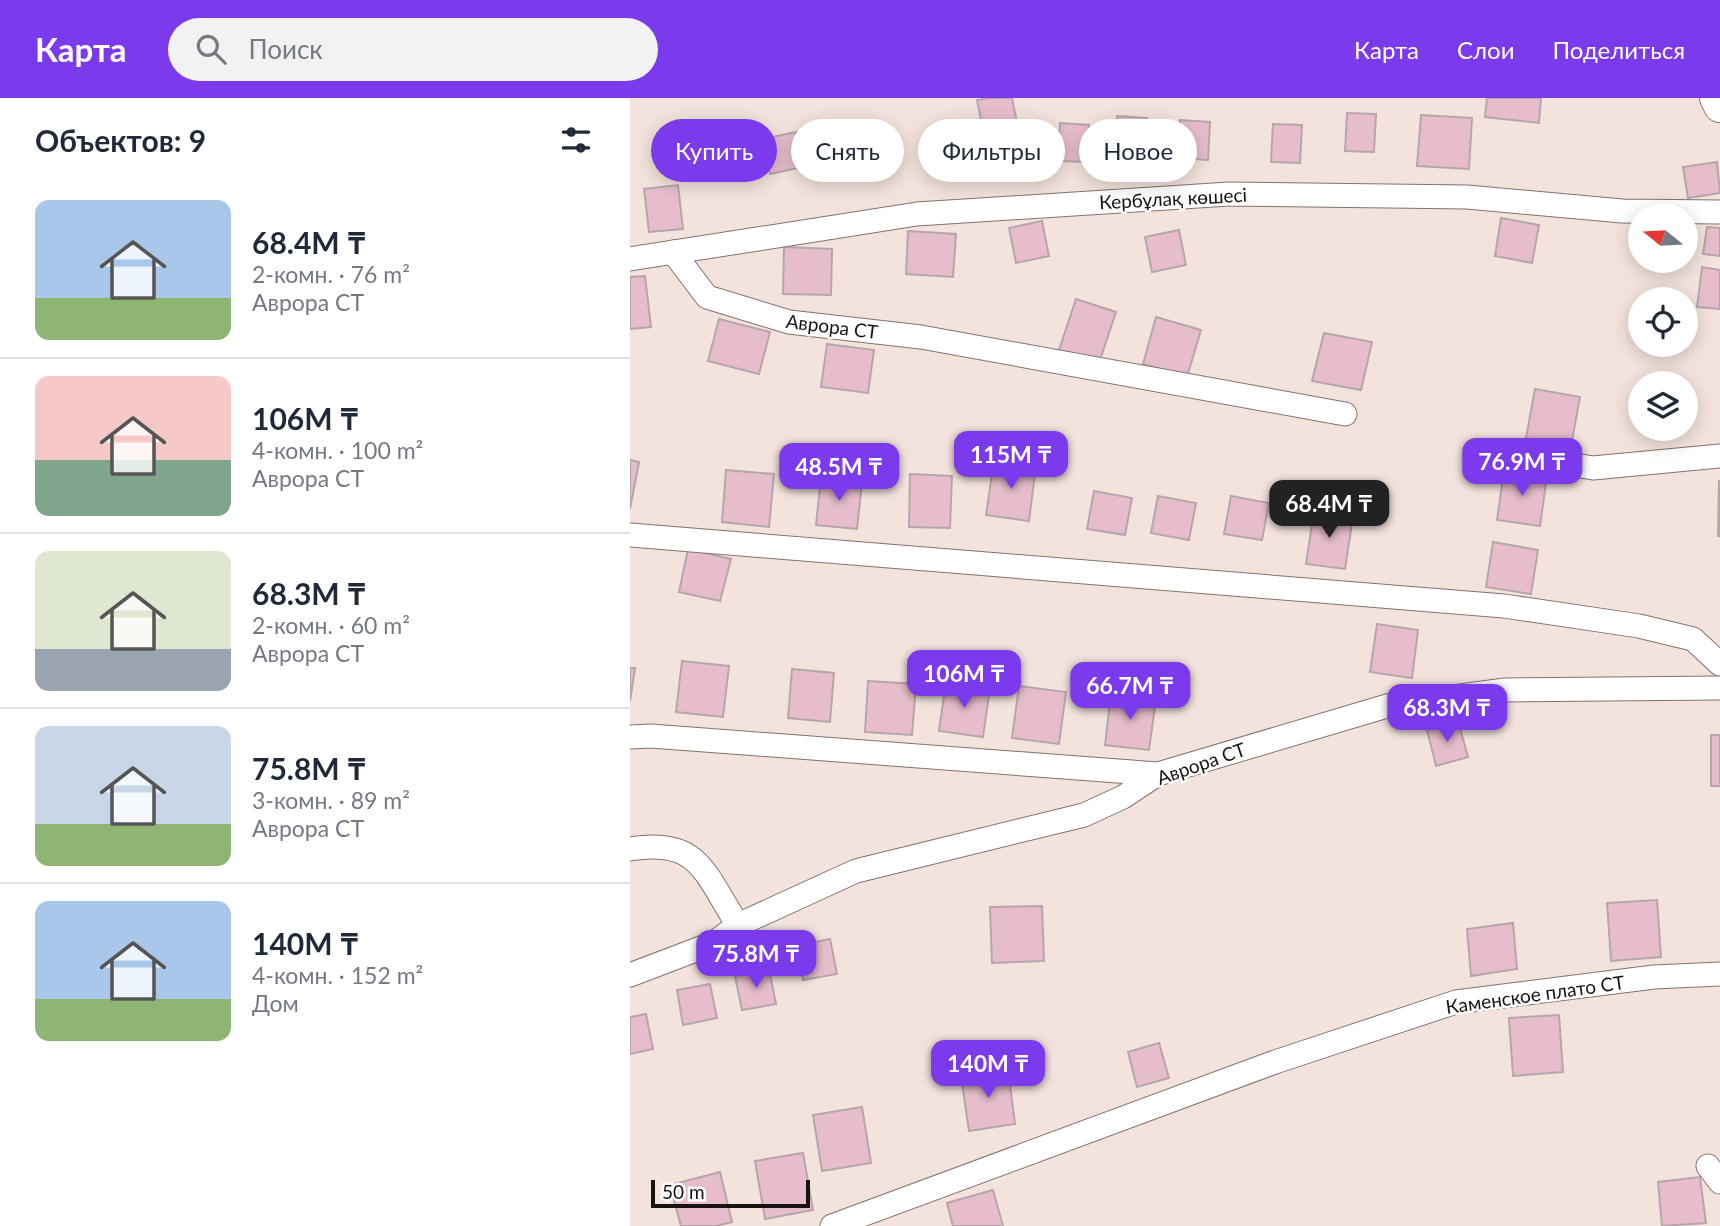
<!DOCTYPE html>
<html lang="ru">
<head>
<meta charset="utf-8">
<style>
	:root { --surface:#fff; --page:#f2f2f3; --text:#1f2937; --muted:#747a83; --line:#e0e1e3; --accent:#7c3aed }
	body { margin:0; font-family:Lato,sans-serif; background:var(--page); color:var(--text); height:100vh; display:flex; flex-direction:column; font-size:26px; white-space:nowrap }
	* { box-sizing:border-box; margin:0 }
	p { font-size:23px; color:var(--muted) }
	.icon { flex:none; width:38px; height:38px; fill:none; stroke:currentColor; stroke-width:2; stroke-linecap:round; stroke-linejoin:round }
	.map { position:relative; flex:1; overflow:hidden }
	.panel { display:flex; flex-direction:column; background:var(--surface); width:630px }
	.panel>* { flex:none }
	.top-card { position:absolute; left:21px; top:21px; width:665px; height:63px; display:flex; gap:14px }
	.needle { width:46px; rotate:288deg }
	.buttons { position:absolute; left:998px; top:105px; display:grid; gap:14px }
	.buttons a { display:grid; place-items:center; width:70px; height:70px; border-radius:50%; background:var(--surface); box-shadow:0 4px 18px #0003; font-size:35px }
	.scale { position:absolute; left:21px; bottom:18px; width:159px; box-sizing:border-box; padding-left:7px; border:4px solid #181210; border-top:0; font-size:19px; line-height:24px; white-space:nowrap; color:#181210; -webkit-text-stroke:5px #fff; paint-order:stroke }
	.price { position:absolute; translate:-50% -60px; padding:0 16px; border-radius:14px; background:var(--accent); color:#fff; font-size:23px; line-height:46px; filter:drop-shadow(0 2px 4px #0008) }
	.price::after { content:''; position:absolute; left:50%; top:42px; width:21px; height:16px; margin-left:-10px; background:inherit; clip-path:polygon(0 0,100% 0,50% 100%) }
	.price.on { background:#222; color:#fff }
	ul { padding:0; list-style:none }
	li { display:flex; align-items:center; gap:21px; height:175px; padding:0 35px }
	li+li { border-top:2px solid var(--line) }
	li span { display:grid; place-items:center; flex:none; width:196px; height:140px; border-radius:14px; color:#555 }
	li>.icon { margin-inline-start:auto }
	span .icon { width:84px; height:84px; fill:#fffc; stroke-width:1 }
	li b { font-size:30px }
	h2 { display:flex; justify-content:space-between; align-items:center; height:84px; padding:0 35px; font-size:30px }
	.pill { padding:0 24px; border-radius:32px; background:var(--surface); box-shadow:0 4px 18px #0003; font-size:24px; line-height:63px }
	.pill.on { background:var(--accent); color:#fff }
	header { display:flex; align-items:center; gap:42px; box-sizing:border-box; height:98px; padding:0 35px; background:var(--accent); color:#fff }
	header strong { font-size:33px }
	nav { display:flex; gap:38px; margin-inline-start:auto; font-size:24px }
	.search { width:490px; height:63px; background:var(--page); display:flex; align-items:center; gap:18px; box-sizing:border-box; padding:0 24px; border-radius:38px; color:var(--muted); font-size:26px }
	main { display:flex; flex:1; min-height:0 }
	.map>svg:first-child { display:block }
	.building { fill:#e7bdcb; stroke:#b6a6ab; stroke-width:2 }
	.lines { fill:none; stroke-linecap:round; stroke-linejoin:round }
	.street-casing { stroke:#81736d; stroke-width:25 }
	.secondary-casing { stroke:#81736d; stroke-width:34 }
	.street { stroke:#fff; stroke-width:23 }
	.secondary { stroke:#fff; stroke-width:32 }
	.labels { text-anchor:middle; dominant-baseline:central; stroke-width:5; stroke-linejoin:round; paint-order:stroke }
	.street-label { font-size:19px; fill:#181210; stroke:#fff }
</style>
</head>
<body>
<header>
<strong>Карта</strong>
<div class="search"><svg class="icon" aria-label="search" viewBox="0 0 24 24"><circle cx="10" cy="10" r="6"/><path d="M15 15l6 6"/></svg>Поиск</div>
<nav><a>Карта</a><a>Слои</a><a>Поделиться</a></nav>
</header>
<main>
<section class="panel">
<h2>Объектов: 9<svg class="icon" aria-label="filters" viewBox="0 0 24 24"><path d="M4 7h16M4 17h16"/><circle cx="9" cy="7" r="2"/><circle cx="15" cy="17" r="2"/></svg></h2>
<ul>
<li><span style="background:linear-gradient(#a9c7e8 70%,#8fb573 0)"><svg class="icon" aria-label="home" viewBox="0 0 24 24"><path d="M3 11l9-7 9 7M6 9v11h12V9"/></svg></span><div><b>68.4M ₸</b><p>2-комн. · 76 m²</p><p>Аврора СТ</p></div></li>
<li><span style="background:linear-gradient(#f6c9c9 60%,#7fa58c 0)"><svg class="icon" aria-label="home" viewBox="0 0 24 24"><path d="M3 11l9-7 9 7M6 9v11h12V9"/></svg></span><div><b>106M ₸</b><p>4-комн. · 100 m²</p><p>Аврора СТ</p></div></li>
<li><span style="background:linear-gradient(#dfe7d0 70%,#9aa5b1 0)"><svg class="icon" aria-label="home" viewBox="0 0 24 24"><path d="M3 11l9-7 9 7M6 9v11h12V9"/></svg></span><div><b>68.3M ₸</b><p>2-комн. · 60 m²</p><p>Аврора СТ</p></div></li>
<li><span style="background:linear-gradient(#c9d6e8 70%,#8fb573 0)"><svg class="icon" aria-label="home" viewBox="0 0 24 24"><path d="M3 11l9-7 9 7M6 9v11h12V9"/></svg></span><div><b>75.8M ₸</b><p>3-комн. · 89 m²</p><p>Аврора СТ</p></div></li>
<li><span style="background:linear-gradient(#a9c7e8 70%,#8fb573 0)"><svg class="icon" aria-label="home" viewBox="0 0 24 24"><path d="M3 11l9-7 9 7M6 9v11h12V9"/></svg></span><div><b>140M ₸</b><p>4-комн. · 152 m²</p><p>Дом</p></div></li>
</ul>
</section>
<div class="map">
<svg width="1090" height="1128" viewBox="0 0 1090 1128">
	<rect width="100%" height="100%" fill="#f3e3dc"/>
	<g class="building">
		<polygon points="359,0 382,0 388,30 354,37 347,2"/>
		<polygon points="857,0 911,0 909,25 855,19"/>
		<polygon points="717,15 746,16 744,54 715,53"/>
		<polygon points="791,17 842,20 839,71 787,68"/>
		<polygon points="487,18 517,20 515,57 486,56"/>
		<polygon points="550,22 580,24 578,62 548,60"/>
		<polygon points="430,25 459,27 457,64 428,63"/>
		<polygon points="643,26 672,27 670,65 641,64"/>
		<polygon points="166,34 173,69 140,76 133,41"/>
		<polygon points="1087,64 1090,95 1058,100 1053,69"/>
		<polygon points="48,87 53,131 19,134 14,91"/>
		<polygon points="871,120 909,127 902,165 865,158"/>
		<polygon points="412,123 419,158 386,165 379,130"/>
		<polygon points="1077,129 1090,130 1090,158 1073,156"/>
		<polygon points="549,132 556,167 522,174 515,139"/>
		<polygon points="278,133 326,136 323,179 276,176"/>
		<polygon points="154,149 202,151 201,197 153,196"/>
		<polygon points="1072,169 1090,172 1090,211 1067,209"/>
		<polygon points="15,178 21,229 0,231 0,179"/>
		<polygon points="446,201 486,214 469,265 429,252"/>
		<polygon points="526,219 571,232 557,279 513,266"/>
		<polygon points="89,221 140,234 129,276 78,263"/>
		<polygon points="694,235 742,244 731,292 682,283"/>
		<polygon points="197,246 244,252 238,295 191,289"/>
		<polygon points="905,291 950,299 941,348 896,340"/>
		<polygon points="0,362 9,364 0,411"/>
		<polygon points="364,362 406,368 399,423 356,417"/>
		<polygon points="96,372 144,376 139,429 92,424"/>
		<polygon points="874,372 917,378 910,428 867,422"/>
		<polygon points="280,376 322,378 320,430 279,429"/>
		<polygon points="191,379 232,384 227,431 186,427"/>
		<polygon points="1089,383 1090,383 1090,438 1088,438"/>
		<polygon points="464,393 502,400 495,437 457,431"/>
		<polygon points="528,398 566,405 559,442 521,435"/>
		<polygon points="601,398 639,405 632,442 594,436"/>
		<polygon points="684,413 723,419 715,471 676,466"/>
		<polygon points="863,444 908,452 901,496 856,489"/>
		<polygon points="58,451 101,461 90,503 49,494"/>
		<polygon points="747,526 788,532 782,580 740,574"/>
		<polygon points="52,563 99,568 93,619 46,614"/>
		<polygon points="0,570 5,570 0,603"/>
		<polygon points="162,571 204,575 200,624 158,620"/>
		<polygon points="238,583 286,586 282,637 235,634"/>
		<polygon points="316,584 360,590 353,639 309,633"/>
		<polygon points="389,588 436,594 429,646 382,640"/>
		<polygon points="481,595 526,601 519,652 475,647"/>
		<polygon points="828,623 838,659 806,668 797,632"/>
		<rect x="1081" y="637" width="9" height="51"/>
		<polygon points="1027,802 1031,859 981,863 977,805"/>
		<polygon points="412,808 414,863 362,865 360,809"/>
		<polygon points="883,825 887,871 841,878 837,831"/>
		<polygon points="200,841 207,876 173,882 166,848"/>
		<polygon points="139,871 146,906 112,912 105,878"/>
		<polygon points="80,886 87,920 53,927 47,892"/>
		<polygon points="16,916 23,951 0,956 0,919"/>
		<polygon points="929,917 933,974 883,978 879,920"/>
		<polygon points="529,945 539,980 507,989 498,954"/>
		<polygon points="378,972 385,1026 339,1033 331,978"/>
		<polygon points="232,1009 241,1065 192,1073 183,1017"/>
		<polygon points="173,1055 183,1112 135,1121 125,1063"/>
		<polygon points="90,1074 102,1124 86,1128 51,1128 40,1087"/>
		<polygon points="1070,1079 1076,1125 1032,1128 1028,1084"/>
		<polygon points="363,1092 373,1128 323,1128 317,1105"/>
	</g>
	<g class="lines">
		<g class="street-casing">
			<g id="street">
				<polyline points="43,154 77,199 159,224 291,239 715,316"/>
				<polyline points="0,161 287,116 599,96 837,99 992,113 1090,114"/>
				<polyline points="867,354 963,370 1090,358"/>
				<polyline points="0,437 874,508 1009,528 1063,541 1090,566"/>
				<polyline points="0,639 21,638 528,676"/>
				<path d="M0 751C70 740 74 775 108 827"/>
				<polyline points="0,877 84,845 108,827 226,773 454,717 493,699 528,676 757,608 875,592 1090,590"/>
				<polyline points="1078,1068 1090,1084"/>
				<polyline points="202,1128 645,964 826,904 1024,879 1090,876"/>
			</g>
		</g>
		<g class="secondary-casing">
			<polyline id="secondary" points="1086,0 1090,8"/>
		</g>
		<use href="#street" class="street"/>
		<use href="#secondary" class="secondary"/>
	</g>
	<g class="labels">
		<g class="street-label">
			<text transform="translate(543 100) rotate(-3)">Кербұлақ көшесі</text>
			<text transform="translate(202 228) rotate(7)">Аврора СТ</text>
			<text transform="translate(571 665) rotate(-19)">Аврора СТ</text>
			<text transform="translate(905 896) rotate(-8)">Каменское плато СТ</text>
		</g>
	</g>
</svg>
<div class="buttons">
<a><svg class="needle" viewBox="-14 -14 28 28"><path d="M0-13l5 13h-10z" fill="#e53935"/><path d="M0 13l5-13h-10z" fill="#747a83"/></svg></a>
<a><svg class="icon" aria-label="locate" viewBox="0 0 24 24"><circle cx="12" cy="12" r="6"/><path d="M12 2v4M12 18v4M2 12h4M18 12h4"/></svg></a>
<a><svg class="icon" aria-label="layers" viewBox="0 0 24 24"><path d="M12 4l9 5-9 5-9-5zM3 14l9 5 9-5"/></svg></a>
</div>
<div class="scale">50 m</div>
<b class="price" style="left:381px;top:393px">115M ₸</b>
<b class="price" style="left:892px;top:400px">76.9M ₸</b>
<b class="price" style="left:209px;top:405px">48.5M ₸</b>
<b class="price on" style="left:699px;top:442px">68.4M ₸</b>
<b class="price" style="left:334px;top:612px">106M ₸</b>
<b class="price" style="left:500px;top:624px">66.7M ₸</b>
<b class="price" style="left:817px;top:646px">68.3M ₸</b>
<b class="price" style="left:126px;top:892px">75.8M ₸</b>
<b class="price" style="left:358px;top:1002px">140M ₸</b>
<div class="top-card">
<a class="pill on">Купить</a>
<a class="pill">Снять</a>
<a class="pill">Фильтры</a>
<a class="pill">Новое</a>
</div>
</div>
</main>
</body>
</html>
